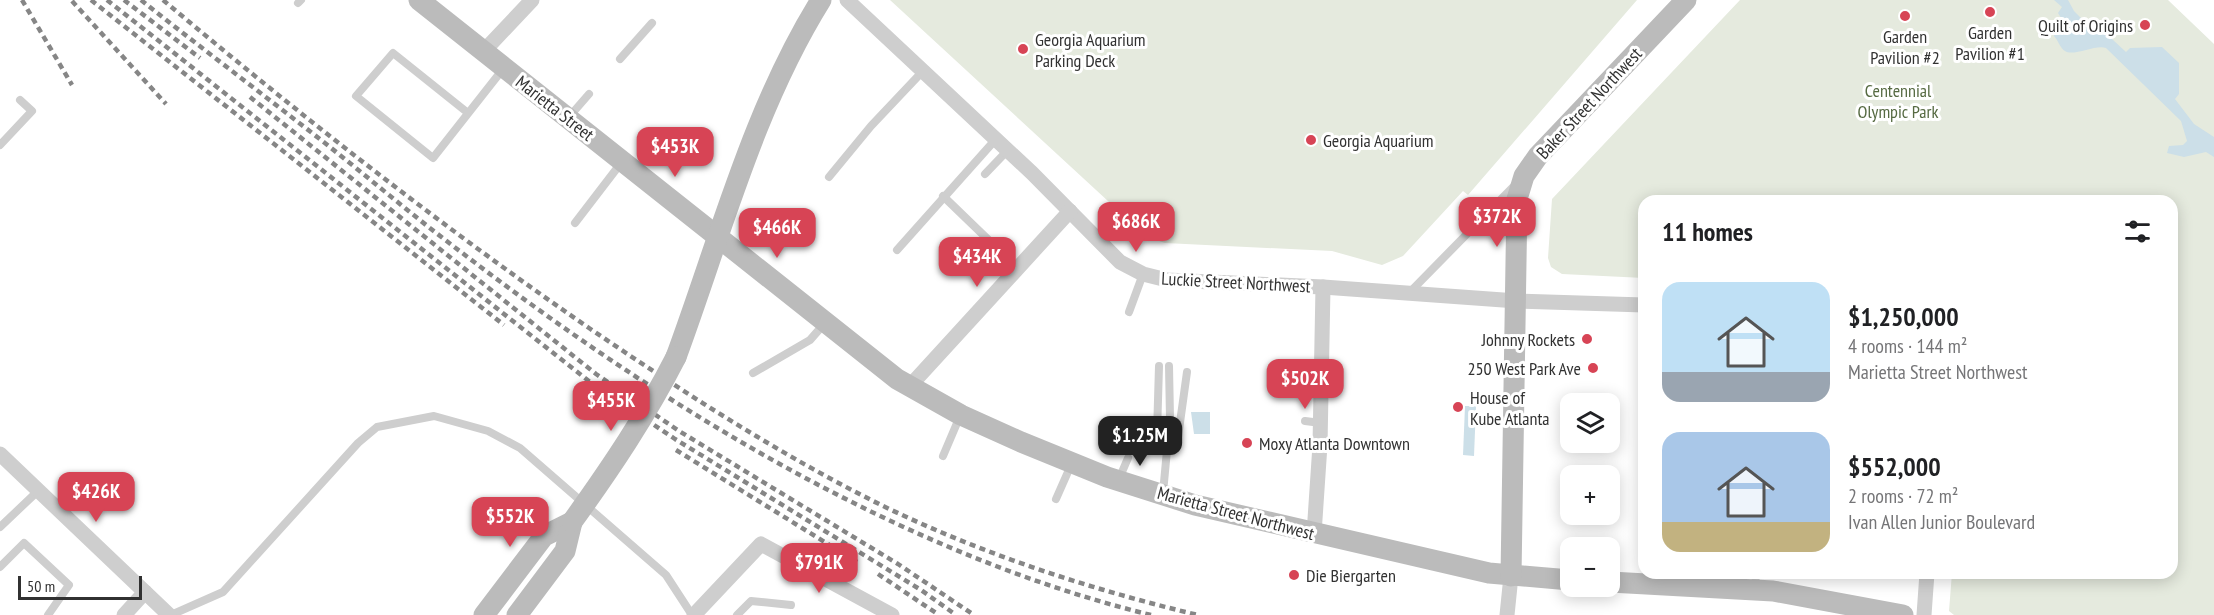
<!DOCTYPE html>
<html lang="en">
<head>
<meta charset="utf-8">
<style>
	:root { --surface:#fff; --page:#f6f6f6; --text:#202124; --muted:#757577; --accent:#d74455 }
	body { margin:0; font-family:"PT Sans Narrow",sans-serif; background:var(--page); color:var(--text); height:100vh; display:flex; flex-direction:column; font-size:22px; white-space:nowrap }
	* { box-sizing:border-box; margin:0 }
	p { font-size:20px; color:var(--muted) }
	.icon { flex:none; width:33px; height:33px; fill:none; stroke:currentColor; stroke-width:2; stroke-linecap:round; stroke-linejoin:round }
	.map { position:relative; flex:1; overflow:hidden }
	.panel { position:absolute; left:1638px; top:195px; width:540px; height:384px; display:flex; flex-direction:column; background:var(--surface); border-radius:18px; box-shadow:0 3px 15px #0003 }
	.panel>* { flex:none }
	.controls { position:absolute; left:1560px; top:393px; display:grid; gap:12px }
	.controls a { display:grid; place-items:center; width:60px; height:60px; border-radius:12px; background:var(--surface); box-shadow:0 3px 15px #0003; font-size:30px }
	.scale { position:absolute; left:18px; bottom:15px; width:124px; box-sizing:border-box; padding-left:6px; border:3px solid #313131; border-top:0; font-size:16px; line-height:21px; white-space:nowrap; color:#313131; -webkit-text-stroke:4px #fff; paint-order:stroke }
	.price { position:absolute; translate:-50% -51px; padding:0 14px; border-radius:12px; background:var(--accent); color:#fff; font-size:20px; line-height:39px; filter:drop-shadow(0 2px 3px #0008) }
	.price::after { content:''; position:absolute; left:50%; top:36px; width:18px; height:14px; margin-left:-9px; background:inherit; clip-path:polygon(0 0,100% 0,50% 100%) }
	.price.current { background:#222; color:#fff }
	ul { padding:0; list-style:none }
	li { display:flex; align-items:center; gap:18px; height:150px; padding:0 24px }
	li span { display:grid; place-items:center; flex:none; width:168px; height:120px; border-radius:18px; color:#555 }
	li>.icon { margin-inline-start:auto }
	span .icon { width:72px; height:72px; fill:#fffc; stroke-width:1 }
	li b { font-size:26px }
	h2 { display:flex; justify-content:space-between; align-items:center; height:72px; padding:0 24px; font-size:26px }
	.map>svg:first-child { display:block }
	.green { fill:#e5eade }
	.water { fill:#ccdfe8 }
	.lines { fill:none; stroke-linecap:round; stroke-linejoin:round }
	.lane { stroke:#cecece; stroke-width:8 }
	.street { stroke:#cecece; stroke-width:15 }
	.secondary { stroke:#bbb; stroke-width:21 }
	.rail { stroke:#868686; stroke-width:4.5; stroke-dasharray:6 4.5; stroke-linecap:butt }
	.secondary-bridge { stroke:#bbb; stroke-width:21 }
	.poi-dot { fill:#d74455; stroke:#fff; stroke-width:2 }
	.labels { text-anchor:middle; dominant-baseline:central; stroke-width:6; stroke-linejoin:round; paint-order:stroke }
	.poi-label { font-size:18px; fill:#313131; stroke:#fff; text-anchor:start }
	.park-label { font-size:18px; fill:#566a42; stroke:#fff }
	.street-label { font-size:18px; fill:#313131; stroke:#fff }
</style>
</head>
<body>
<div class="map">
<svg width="2214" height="615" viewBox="0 0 2214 615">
	<rect width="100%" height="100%" fill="#fff"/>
	<g class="green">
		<polygon points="890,0 1637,0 1468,195 1463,191 1403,256 1382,265 1332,251 1165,243 1147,237"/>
		<polygon points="1740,0 2168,0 2214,44 2214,615 1954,615 1949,611 1952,573 2172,573 2172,201 1644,201 1644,278 1562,274 1551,267 1548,258 1552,199"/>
	</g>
	<g class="water">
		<path d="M2054 0H2068L2074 11 2084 21 2099 27 2126 52 2130 48 2162 47 2179 63V94L2175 99 2194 124 2214 137V157L2206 152 2184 157 2167 153 2169 146 2183 145 2187 141 2181 121 2106 48C2096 44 2073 57 2065 51 2060 48 2058 40 2054 36L2055 29 2065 24 2058 13 2062 7Z"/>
		<polygon points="1465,406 1476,406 1474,456 1463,455"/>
		<polygon points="1191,412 1210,412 1210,434 1194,434"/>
	</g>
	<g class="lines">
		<g class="lane">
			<polyline points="298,3 301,0"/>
			<polyline points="620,59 652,23"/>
			<polyline points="468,113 393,53 356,96 433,158 503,69"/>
			<polyline points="569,117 589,94"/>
			<polyline points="0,145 32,111 20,100"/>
			<polyline points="985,174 1008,150"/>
			<polyline points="829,177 871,126 923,71"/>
			<polyline points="943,196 1002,253"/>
			<polyline points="575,223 621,163"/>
			<polyline points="897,250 996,139"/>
			<polyline points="1410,292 1515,185"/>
			<polyline points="1129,312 1143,274"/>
			<polyline points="1159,366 1157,434 1169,449"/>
			<polyline points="753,373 810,340 824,324"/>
			<polyline points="1305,421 1321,423"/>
			<polyline points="1303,445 1320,445"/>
			<polyline points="1169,449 1178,437 1187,372"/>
			<polyline points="943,456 960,416"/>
			<polyline points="1119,479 1128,458"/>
			<polyline points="1163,493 1170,418 1169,366"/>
			<polyline points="1056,499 1071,465"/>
			<polyline points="0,527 38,491"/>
			<polyline points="0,567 24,543 69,585 48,615"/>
			<polyline points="1755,588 1756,573"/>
			<polyline points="171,615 223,592 358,443 377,427 434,416 488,431 520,448 666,575 692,615"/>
			<polyline points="737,615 751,601 791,605"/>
		</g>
		<g class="street">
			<polyline points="847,0 1032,173 1120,262 1143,274 1167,280 1323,287 1517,301 1644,305"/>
			<polyline points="483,52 532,0"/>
			<polyline points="909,387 1070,211"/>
			<polyline points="0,454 169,615"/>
			<polyline points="1314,534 1320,445 1323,287"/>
			<polyline points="124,615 145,592"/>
			<polyline points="694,615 761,544 892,615"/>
			<polyline points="1507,615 1511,576"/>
			<polyline points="1924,615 1927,573"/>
		</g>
		<g class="secondary">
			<polyline points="419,0 897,379 961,415 1021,442 1107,477 1195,505 1489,573 1570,580"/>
			<path d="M676 357C720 238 753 109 821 0"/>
			<polyline points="1511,576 1517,199 1524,176 1538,156 1686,0"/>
			<polyline points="1610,582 1773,591 1903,615"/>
			<polyline points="484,615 544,536 572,522"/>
			<polyline points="517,615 565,551 572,522"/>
		</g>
		<g class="rail">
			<polyline points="22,0 72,85"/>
			<polyline points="91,0 504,325"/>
			<polyline points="107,0 590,382 675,439 921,590 956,615"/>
			<polyline points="124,0 200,58"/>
			<path d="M141 0C200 47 261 93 321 140 368 177 413 216 461 252 663 407 902 554 1151 615"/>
			<path d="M163 0C300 115 441 226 589 328 683 392 779 454 881 505 982 554 1089 589 1198 615"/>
			<polyline points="72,1 166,104"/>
			<polyline points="250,97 596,374 679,431 898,564 974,615"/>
			<polyline points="676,450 857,562"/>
			<polyline points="878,574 939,615"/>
		</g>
		<path class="secondary-bridge" d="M572 522C610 469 646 416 676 357"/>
	</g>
	<g class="poi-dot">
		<circle cx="1990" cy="12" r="6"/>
		<circle cx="1905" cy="16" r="6"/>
		<circle cx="2145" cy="25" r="6"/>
		<circle cx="1023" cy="49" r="6"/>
		<circle cx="1311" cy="140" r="6"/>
		<circle cx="1587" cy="339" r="6"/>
		<circle cx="1593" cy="368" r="6"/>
		<circle cx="1458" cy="407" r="6"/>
		<circle cx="1247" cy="443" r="6"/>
		<circle cx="1294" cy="575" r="6"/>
	</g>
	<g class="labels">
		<g class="poi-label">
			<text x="2133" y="25" text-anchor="end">Quilt of Origins</text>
			<text x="1990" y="32" text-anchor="middle">Garden<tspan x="1990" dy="21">Pavilion #1</tspan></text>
			<text x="1905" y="36" text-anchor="middle">Garden<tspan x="1905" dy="21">Pavilion #2</tspan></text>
			<text x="1035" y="39">Georgia Aquarium<tspan x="1035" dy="21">Parking Deck</tspan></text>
			<text x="1323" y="140">Georgia Aquarium</text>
			<text x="1575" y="339" text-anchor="end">Johnny Rockets</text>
			<text x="1581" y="368" text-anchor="end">250 West Park Ave</text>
			<text x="1470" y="397">House of<tspan x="1470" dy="21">Kube Atlanta</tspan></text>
			<text x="1259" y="443">Moxy Atlanta Downtown</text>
			<text x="1306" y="575">Die Biergarten</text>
		</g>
		<g class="park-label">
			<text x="1898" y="90">Centennial<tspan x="1898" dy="21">Olympic Park</tspan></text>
		</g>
		<g class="street-label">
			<text transform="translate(1589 103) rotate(-47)">Baker Street Northwest</text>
			<text transform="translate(555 108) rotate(38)">Marietta Street</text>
			<text transform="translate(1236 282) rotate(3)">Luckie Street Northwest</text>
			<text transform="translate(1236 513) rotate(15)">Marietta Street Northwest</text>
		</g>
	</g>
</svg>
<div class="controls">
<a><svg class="icon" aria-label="layers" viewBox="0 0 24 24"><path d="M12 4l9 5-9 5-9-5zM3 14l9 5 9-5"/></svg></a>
<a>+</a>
<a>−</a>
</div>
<div class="scale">50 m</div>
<b class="price" style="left:675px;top:178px">$453K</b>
<b class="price" style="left:1497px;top:248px">$372K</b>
<b class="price" style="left:1136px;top:253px">$686K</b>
<b class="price" style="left:777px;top:259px">$466K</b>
<b class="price" style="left:977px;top:288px">$434K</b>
<b class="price" style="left:1305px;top:410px">$502K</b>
<b class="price" style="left:611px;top:432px">$455K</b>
<b class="price current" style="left:1140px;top:467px">$1.25M</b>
<b class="price" style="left:96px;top:523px">$426K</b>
<b class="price" style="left:510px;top:548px">$552K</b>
<b class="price" style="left:819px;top:594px">$791K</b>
<section class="panel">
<h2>11 homes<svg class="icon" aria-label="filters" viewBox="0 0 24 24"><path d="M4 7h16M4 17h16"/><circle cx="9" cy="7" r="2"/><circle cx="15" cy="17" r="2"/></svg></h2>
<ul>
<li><span style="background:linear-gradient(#bfe0f5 75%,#9aa5b1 0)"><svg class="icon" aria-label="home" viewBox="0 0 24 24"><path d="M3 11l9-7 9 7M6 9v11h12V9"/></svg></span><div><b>$1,250,000</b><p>4 rooms · 144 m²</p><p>Marietta Street Northwest</p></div></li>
<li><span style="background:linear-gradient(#a9c7e8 75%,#c2b280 0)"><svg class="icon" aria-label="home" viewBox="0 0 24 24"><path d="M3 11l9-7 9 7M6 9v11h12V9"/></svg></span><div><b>$552,000</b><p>2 rooms · 72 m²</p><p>Ivan Allen Junior Boulevard</p></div></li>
</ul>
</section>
</div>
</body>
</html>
